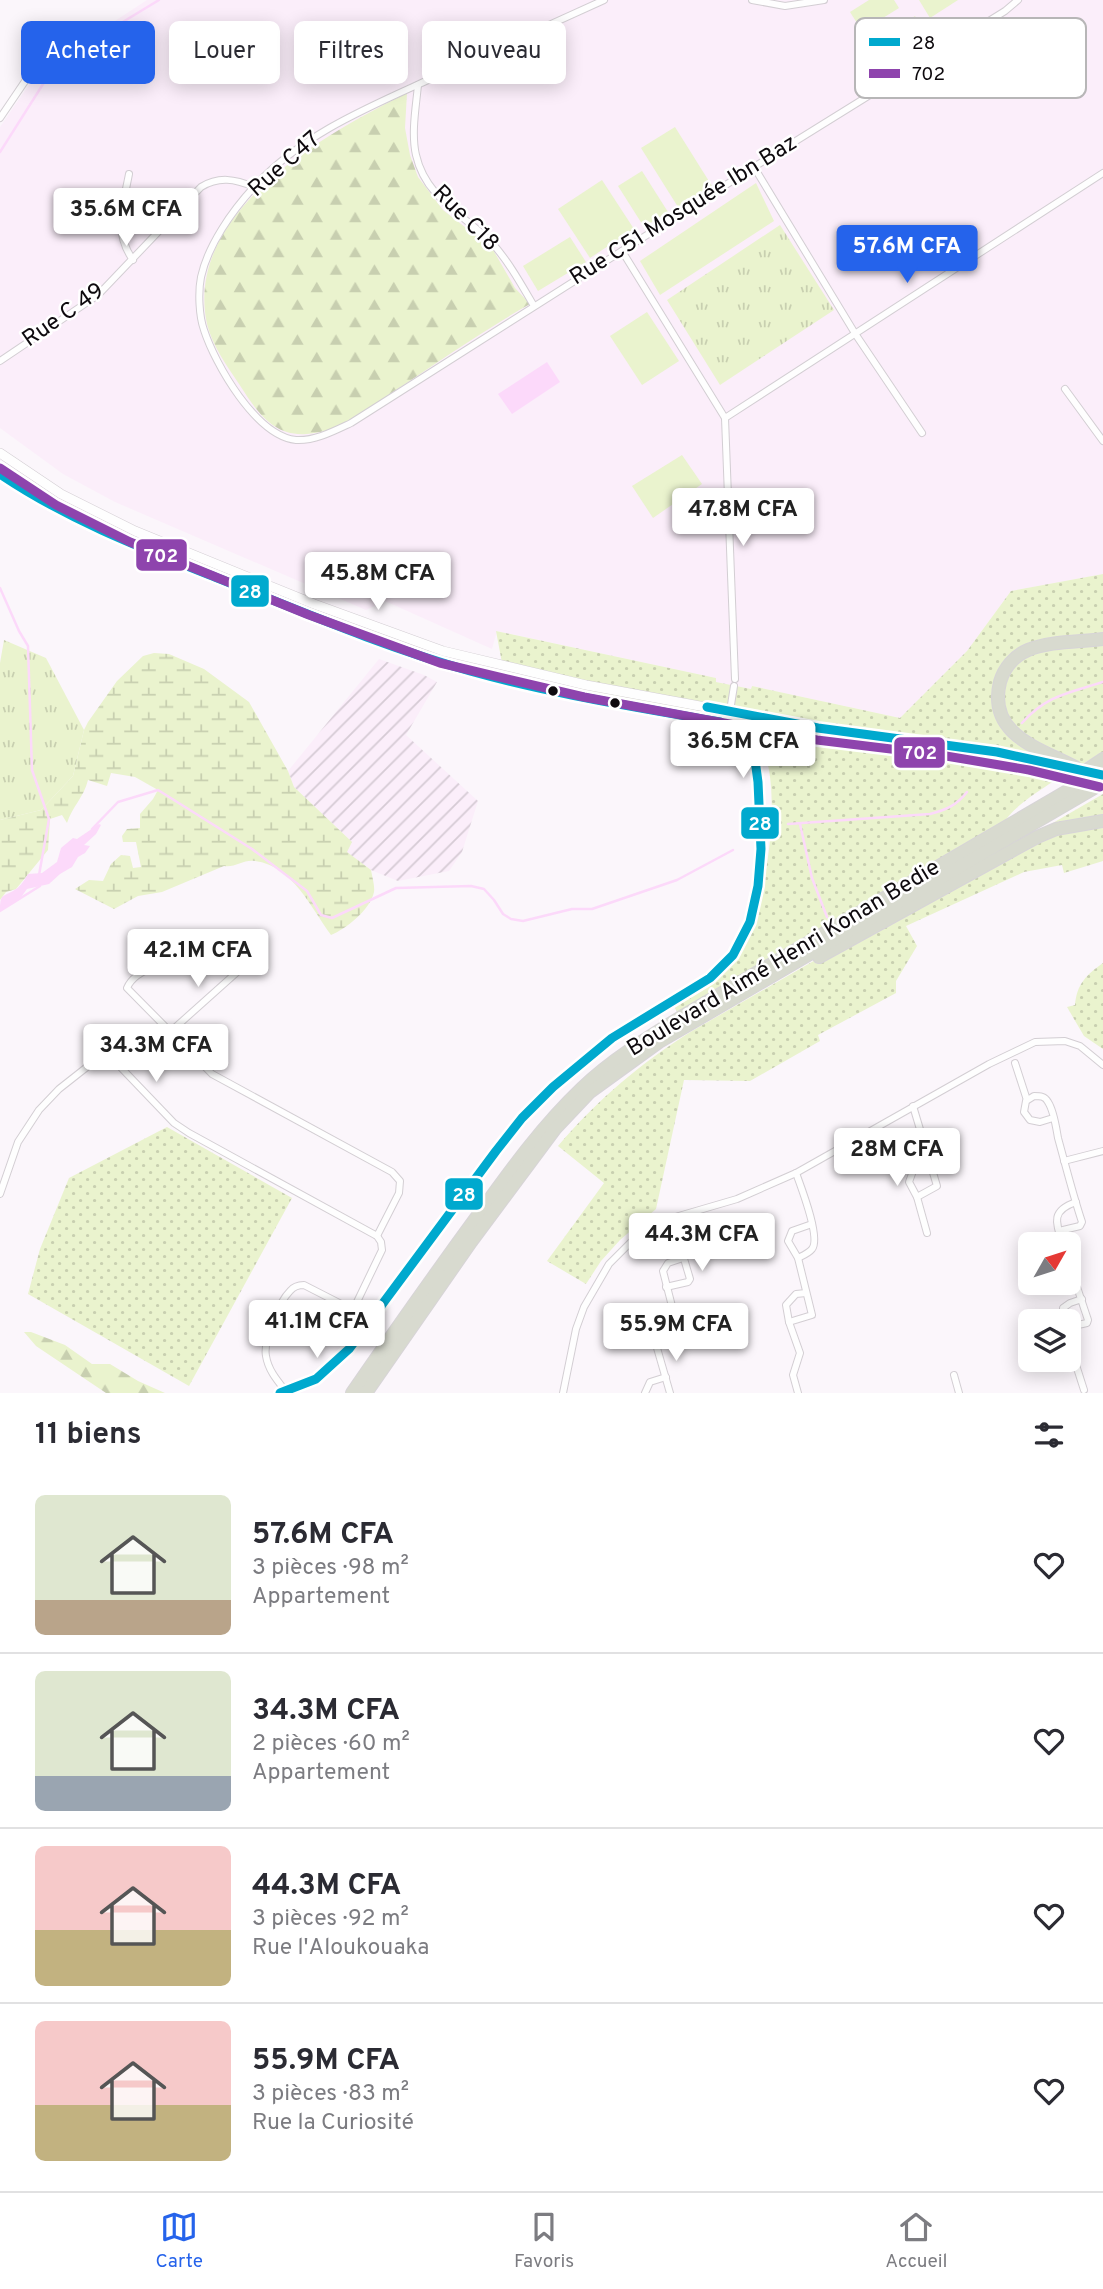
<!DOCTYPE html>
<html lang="fr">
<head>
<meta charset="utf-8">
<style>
	:root { --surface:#fff; --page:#f2f2f3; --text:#2b2b33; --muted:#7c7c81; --line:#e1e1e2; --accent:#2563eb }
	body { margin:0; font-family:Overpass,sans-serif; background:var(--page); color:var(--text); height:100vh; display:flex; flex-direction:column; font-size:26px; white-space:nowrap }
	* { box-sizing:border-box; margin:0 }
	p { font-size:23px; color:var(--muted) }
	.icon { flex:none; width:38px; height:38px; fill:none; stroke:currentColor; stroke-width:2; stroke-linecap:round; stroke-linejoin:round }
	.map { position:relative; height:1393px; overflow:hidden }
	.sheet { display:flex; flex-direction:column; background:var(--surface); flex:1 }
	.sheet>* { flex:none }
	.guide { position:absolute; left:21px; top:21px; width:700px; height:63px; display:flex; gap:14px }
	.needle { width:46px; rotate:51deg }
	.fabs { position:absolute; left:1018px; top:1232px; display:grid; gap:14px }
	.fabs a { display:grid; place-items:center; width:63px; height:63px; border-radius:10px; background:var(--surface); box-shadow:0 4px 18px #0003; font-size:35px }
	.price { position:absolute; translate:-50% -60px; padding:0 16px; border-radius:7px; background:#fff; color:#222; font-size:23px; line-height:46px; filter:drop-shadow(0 2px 4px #0008) }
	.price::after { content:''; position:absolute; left:50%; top:42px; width:21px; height:16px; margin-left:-10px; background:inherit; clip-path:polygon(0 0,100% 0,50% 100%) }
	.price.selected { background:var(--accent); color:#fff }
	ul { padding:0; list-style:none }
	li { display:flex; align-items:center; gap:21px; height:175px; padding:0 35px }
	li+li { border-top:2px solid var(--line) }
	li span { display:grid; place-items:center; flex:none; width:196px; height:140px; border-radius:10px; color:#555 }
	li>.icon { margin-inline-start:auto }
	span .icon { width:84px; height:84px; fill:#fffc; stroke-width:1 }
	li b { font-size:30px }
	h2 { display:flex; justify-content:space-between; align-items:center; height:84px; padding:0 35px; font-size:30px }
	.tag { padding:0 24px; border-radius:10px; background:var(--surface); box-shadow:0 4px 18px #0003; font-size:24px; line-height:63px }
	.tag.selected { background:var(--accent); color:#fff }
	.tabs { display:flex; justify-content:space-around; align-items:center; height:98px; border-top:2px solid var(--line); background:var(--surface); font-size:19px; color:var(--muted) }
	.tabs a { display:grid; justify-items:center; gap:4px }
	.tabs .selected { color:var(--accent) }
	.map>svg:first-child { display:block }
	.built { fill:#fbeefa }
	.industrial { fill:url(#industrial-furrows) }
	.grass { fill:url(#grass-dots) }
	.forest { fill:url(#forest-firs) }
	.wetland { fill:url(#wetland-marsh) }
	.park { fill:url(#park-tufts) }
	.pitch { fill:#eaf3ce }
	.water { fill:#fcd9fa }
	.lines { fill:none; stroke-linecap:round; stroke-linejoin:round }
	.stream { stroke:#fcd9fa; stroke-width:2.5 }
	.minor-casing { stroke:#d3ced3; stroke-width:8 }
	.secondary-casing { stroke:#d3ced3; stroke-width:10 }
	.motorway-casing { stroke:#d7d4d7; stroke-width:14 }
	.minor { stroke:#fefefe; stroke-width:6 }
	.secondary { stroke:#fefefe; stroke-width:9 }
	.motorway { stroke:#d8dacf; stroke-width:12 }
	.secondary-bridge-casing { stroke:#d3ced3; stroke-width:10; stroke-linecap:butt }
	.secondary-bridge { stroke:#fefefe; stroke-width:9 }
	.bus-1-casing { stroke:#fff; stroke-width:14 }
	.bus-2-casing { stroke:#fff; stroke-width:14 }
	.bus-1 { stroke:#00a9ce; stroke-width:9 }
	.bus-2 { stroke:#8e44ad; stroke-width:9 }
	.bus-dot { fill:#0e0a0e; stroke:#fff; stroke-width:2.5 }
	.labels { text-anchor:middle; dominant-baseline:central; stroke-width:5; stroke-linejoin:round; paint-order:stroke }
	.street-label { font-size:23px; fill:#0e0a0e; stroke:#fff }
	.key { fill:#fff; stroke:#b7b6b7; stroke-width:2 }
	.key-label { font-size:19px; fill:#0e0a0e }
	.line-badge { stroke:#fff; stroke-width:2.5 }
	.badge-label { font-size:19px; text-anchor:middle; font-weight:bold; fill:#fff }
</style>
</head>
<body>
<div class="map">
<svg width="1103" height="1393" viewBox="0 0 1103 1393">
	<defs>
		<pattern id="industrial-furrows" width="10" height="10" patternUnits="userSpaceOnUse" patternTransform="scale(1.75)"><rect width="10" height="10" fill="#fbeefa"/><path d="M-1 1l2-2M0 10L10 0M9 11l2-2" fill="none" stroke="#d6cbd5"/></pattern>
		<pattern id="grass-dots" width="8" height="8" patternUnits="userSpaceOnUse" patternTransform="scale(1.75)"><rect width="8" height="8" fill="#eaf3ce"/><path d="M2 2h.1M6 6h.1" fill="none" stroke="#c8cfb0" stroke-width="1.8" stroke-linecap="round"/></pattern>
		<pattern id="forest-firs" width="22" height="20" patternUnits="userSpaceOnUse" patternTransform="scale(1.75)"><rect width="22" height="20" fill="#eaf3ce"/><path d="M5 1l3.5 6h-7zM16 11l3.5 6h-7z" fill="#c8cfb0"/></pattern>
		<pattern id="wetland-marsh" width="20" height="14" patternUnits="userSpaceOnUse" patternTransform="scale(1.75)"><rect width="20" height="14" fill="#eaf3ce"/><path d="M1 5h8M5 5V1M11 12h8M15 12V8" fill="none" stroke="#c8cfb0"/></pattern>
		<pattern id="park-tufts" width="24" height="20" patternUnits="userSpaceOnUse" patternTransform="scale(1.75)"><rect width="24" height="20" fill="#eaf3ce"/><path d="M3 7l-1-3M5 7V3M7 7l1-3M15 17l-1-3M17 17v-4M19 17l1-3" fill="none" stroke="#c8cfb0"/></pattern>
	</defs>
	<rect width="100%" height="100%" fill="#fbf6fb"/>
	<polygon class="built" points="147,0 1103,0 1103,574 1011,591 967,651 900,718 752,686 751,689 716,682 716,678 497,631 492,649 385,601 366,610 115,502 63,474 0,428 0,127 41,67 53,57 95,34"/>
	<polygon class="industrial" points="379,659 424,675 437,682 406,735 478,801 462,852 449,871 398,881 371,870 346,852 352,842 294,787 288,771"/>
	<g class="grass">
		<path d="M1103 574V752C1080 766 1018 799 1005 821L679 1014 674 1007C695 994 718 982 734 962 766 924 794 755 746 725 720 709 674 710 643 704 596 694 549 680 503 668L496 631 716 678V682L751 689 752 686 900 718 967 651 1011 591Z"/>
		<path d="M1103 794V861L1064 873 1062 865 1024 872 906 926 917 946 896 981V993L818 1035 820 1041 750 1081 684 1080 656 1209 620 1240 601 1261 586 1284 547 1261 604 1183 558 1146C597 1100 641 1063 692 1031Z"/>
		<path d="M1103 963V1049L1084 1036 1067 1007 1075 1005C1077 984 1086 975 1103 963Z"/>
		<polygon points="167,1127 292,1198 189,1386 28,1294 40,1249 69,1178"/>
	</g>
	<g class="forest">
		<path d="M407 93 405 128 410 155 418 177 443 210 492 248 515 288 530 304C484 330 440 361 396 390 370 407 340 432 307 434 272 437 256 410 239 384 227 366 212 345 207 324 183 212 325 134 407 93Z"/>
		<polygon points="24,1332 31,1332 65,1345 92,1364 110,1364 138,1381 165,1393 106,1393 36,1346"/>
	</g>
	<path class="wetland" d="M154 653 169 654 204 669 249 702 288 771 294 787 352 842 347 852 371 870C372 876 375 886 374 892 370 910 346 929 331 935 311 908 293 866 255 861 244 859 235 868 224 866L162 892 138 896 114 909 75 889 89 880 103 881 111 864 121 855 130 856 133 868 141 867 136 842H123L122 836 127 829 140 828V814L153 799 158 790 135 777 111 773 107 786 88 780C84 797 72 807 67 823L62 815 50 819 48 850 16 889 6 892 0 900V820L41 810 73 776 84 730 88 722 117 681 143 656Z"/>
	<g class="park">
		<polygon points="780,225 834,310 720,385 667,300"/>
		<polygon points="4,640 46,658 84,730 73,776 41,810 0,820 0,663"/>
	</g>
	<g class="pitch">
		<polygon points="869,0 894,0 899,8 862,31 850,12"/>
		<polygon points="919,0 958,0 930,18"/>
		<polygon points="915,16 931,41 885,69 870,45"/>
		<polygon points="675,127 712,186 678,207 641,148"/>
		<polygon points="642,171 668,212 644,227 618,186"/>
		<polygon points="602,180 634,229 590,258 558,209"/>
		<polygon points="756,183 774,221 660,295 640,261"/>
		<polygon points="570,237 586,262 538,291 523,266"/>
		<polygon points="647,312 679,361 642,385 610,336"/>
		<polygon points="682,455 702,484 653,518 632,486"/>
	</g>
	<g class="water">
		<polygon points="547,362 560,382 512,414 498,394"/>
		<path d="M99 824 101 825 96 834 84 845 90 846 85 853 78 857 72 867 60 874 49 884 27 889 19 900 0 911C0 892 3 898 16 889 21 886 25 879 28 874L42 873 57 862 61 848 73 838 77 839Z"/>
	</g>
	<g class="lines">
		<g class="stream">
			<polyline points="0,152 57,62 159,0"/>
			<polyline points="0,588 19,631 28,646 32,770 49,819 39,875"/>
			<path d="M1022 723C1047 695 1069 693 1103 682"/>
			<path d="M788 824 930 814C946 810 957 805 967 792"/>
			<polyline points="800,824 812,878 827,917"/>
			<polyline points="92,829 118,802 158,790 252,849 307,891 321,915 332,918 396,888 471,886 484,889 494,900 503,914 511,919 523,921 572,909 592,909 677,880 733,850"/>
			<polyline points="0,911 40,886"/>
		</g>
		<g class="minor-casing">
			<g id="minor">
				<path d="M604 0C549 25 494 50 439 75 374 105 304 132 254 187 232 211 208 245 201 277 198 292 199 316 204 330 215 364 256 436 296 440 315 441 334 431 351 423L754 167 1005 11 1018 0"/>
				<polyline points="752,0 785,6 824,0"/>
				<path d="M418 85C416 107 411 133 416 155 426 199 464 214 492 243 509 262 521 284 534 306"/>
				<polyline points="0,118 36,65 48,54 90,28"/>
				<polyline points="754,167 856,335 922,433"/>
				<path d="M129 174C123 206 113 232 133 260"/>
				<polyline points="622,251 725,418 735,679"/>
				<path d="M0 361 98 295 201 187C219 176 235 179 254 187"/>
				<polyline points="1065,389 1103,441"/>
				<polyline points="725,418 1103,173"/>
				<polyline points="730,711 734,686"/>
				<path d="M212 954C189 959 137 963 127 988L212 1074 392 1172 400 1181 399 1193 377 1236"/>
				<polyline points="169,1033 245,965"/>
				<polyline points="1015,1063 1027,1100"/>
				<polyline points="913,1106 937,1186 917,1197"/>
				<path d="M1053 1118 1040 1122 1030 1120 1024 1112 1026 1101 1034 1096C1040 1096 1045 1096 1048 1102 1054 1111 1056 1127 1058 1138 1066 1167 1073 1195 1082 1222L1080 1226 1059 1231"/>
				<polyline points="1064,1161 1103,1151"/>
				<path d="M796 1173C801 1187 821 1238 812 1249 809 1253 802 1256 798 1258"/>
				<path d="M0 1194 18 1142 39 1110 59 1089 106 1052 174 1123 189 1133 377 1236 381 1242 382 1250 356 1304 347 1307 304 1285C298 1285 294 1286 290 1291 279 1302 263 1341 266 1356 268 1369 276 1379 284 1389"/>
				<polyline points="927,1233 917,1197 909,1182 913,1171 929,1161"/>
				<path d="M1063 1244C1056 1223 1050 1211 1076 1202"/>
				<polyline points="1069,1263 1088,1320 1087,1323 1069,1327"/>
				<polyline points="666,1287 688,1282 690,1279 672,1218"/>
				<polyline points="675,1318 663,1271 668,1263 683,1258"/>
				<polyline points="1063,1321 1063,1308 1070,1303 1082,1299"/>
				<polyline points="789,1322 812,1315 798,1258 788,1241 792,1231 812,1224"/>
				<polyline points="655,1341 670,1393"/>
				<polyline points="1069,1343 1084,1390"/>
				<polyline points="954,1375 959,1393"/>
				<polyline points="563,1393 576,1329 584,1307 609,1264 631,1242 645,1232 672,1218 737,1199 796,1173 989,1064 1035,1042 1065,1041 1080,1046 1103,1065"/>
				<polyline points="645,1393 650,1382 666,1377"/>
				<polyline points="798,1393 793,1375 800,1353 789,1322 786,1305 796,1294 806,1293"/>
			</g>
		</g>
		<g class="secondary-casing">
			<g id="secondary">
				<polyline points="0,453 61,494 135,531 314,604 443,651 586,685 819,728 942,743 1063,764"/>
				<polyline points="0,474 48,504 142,547 351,631 470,671 578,695 779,733 914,750 1064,776"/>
				<path d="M280 1393C289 1385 300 1387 311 1382 326 1374 337 1361 349 1349 384 1300 420 1252 456 1204 491 1157 526 1111 570 1072 593 1052 617 1034 643 1019 674 1000 711 985 733 955 765 911 762 848 759 796 758 781 759 763 752 749 745 739 735 731 725 724"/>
			</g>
		</g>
		<g class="motorway-casing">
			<g id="motorway">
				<path d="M1075 767C1039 748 987 735 1000 682 1004 668 1014 656 1028 650 1049 641 1079 642 1103 639"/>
				<polyline points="1079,775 1103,759"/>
				<polyline points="819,957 1037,837 1056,829 1103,821"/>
				<path d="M352 1393C394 1332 437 1271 481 1211 512 1168 543 1125 582 1088 611 1060 647 1038 681 1017L1103 770"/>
				<polyline points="366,1393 471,1242 555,1129 590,1092 659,1042 1103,783"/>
			</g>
		</g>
		<use href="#minor" class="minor"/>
		<use href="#secondary" class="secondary"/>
		<use href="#motorway" class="motorway"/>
		<g class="secondary-bridge-casing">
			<g id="secondary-bridge">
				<polyline points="1075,767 1103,775"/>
				<polyline points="1064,776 1103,787"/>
			</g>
		</g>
		<use href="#secondary-bridge" class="secondary-bridge"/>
		<g class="bus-1-casing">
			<g id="bus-1">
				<path d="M0 474C68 520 144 549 220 579 303 612 384 647 470 671 552 694 636 707 720 722L734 732 750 750 755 760 758 782 761 849 758 886 750 922 733 955 710 978 612 1038 553 1087 522 1118 496 1151 349 1349 316 1379 280 1393"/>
				<polyline points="707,707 818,728 997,752 1103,775"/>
			</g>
		</g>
		<g class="bus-2-casing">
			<polyline id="bus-2" points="0,468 56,505 130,542 309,615 440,663 584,697 817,740 940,755 1029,770 1100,787"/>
		</g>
		<use href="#bus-1" class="bus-1"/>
		<use href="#bus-2" class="bus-2"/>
	</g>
	<g class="bus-dot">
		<circle cx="553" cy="691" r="6"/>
		<circle cx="615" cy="703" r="6"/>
	</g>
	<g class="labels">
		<g class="street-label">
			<text transform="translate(285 165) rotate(-41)">Rue C47</text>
			<text transform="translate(684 211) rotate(-32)">Rue C51 Mosquée Ibn Baz</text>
			<text transform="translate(465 219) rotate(45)">Rue C18</text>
			<text transform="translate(64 316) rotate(-35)">Rue C 49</text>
			<text transform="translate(784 959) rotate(-31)">Boulevard Aimé Henri Konan Bedie</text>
		</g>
	</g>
	<rect x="855" y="18" width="231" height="80" rx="10" class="key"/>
	<rect x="869" y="38" width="31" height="8" fill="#00a9ce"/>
	<rect x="869" y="69" width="31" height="9" fill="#8e44ad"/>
	<g class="key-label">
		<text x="912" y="49">28</text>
		<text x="912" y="80">702</text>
	</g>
	<g class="line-badge">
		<rect x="135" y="538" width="53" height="34" rx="7" fill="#8e44ad"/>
		<rect x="230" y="574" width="40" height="34" rx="7" fill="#00a9ce"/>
		<rect x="893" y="736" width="53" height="33" rx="7" fill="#8e44ad"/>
		<rect x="740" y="806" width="40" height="34" rx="7" fill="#00a9ce"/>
		<rect x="444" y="1177" width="40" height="34" rx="7" fill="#00a9ce"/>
	</g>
	<g class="badge-label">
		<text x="161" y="562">702</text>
		<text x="250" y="598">28</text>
		<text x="920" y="759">702</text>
		<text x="760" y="830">28</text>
		<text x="464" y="1201">28</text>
	</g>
</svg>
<div class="fabs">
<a><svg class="needle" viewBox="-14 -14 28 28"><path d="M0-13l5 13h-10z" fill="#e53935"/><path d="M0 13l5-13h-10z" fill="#7c7c81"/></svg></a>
<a><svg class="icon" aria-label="layers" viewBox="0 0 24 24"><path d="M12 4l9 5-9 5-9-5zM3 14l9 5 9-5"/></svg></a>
</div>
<b class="price" style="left:126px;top:248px">35.6M CFA</b>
<b class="price selected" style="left:907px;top:285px">57.6M CFA</b>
<b class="price" style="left:743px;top:548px">47.8M CFA</b>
<b class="price" style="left:378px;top:612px">45.8M CFA</b>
<b class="price" style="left:743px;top:780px">36.5M CFA</b>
<b class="price" style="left:198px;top:989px">42.1M CFA</b>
<b class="price" style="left:156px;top:1084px">34.3M CFA</b>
<b class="price" style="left:897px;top:1188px">28M CFA</b>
<b class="price" style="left:702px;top:1273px">44.3M CFA</b>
<b class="price" style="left:317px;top:1360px">41.1M CFA</b>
<b class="price" style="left:676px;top:1363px">55.9M CFA</b>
<div class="guide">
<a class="tag selected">Acheter</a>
<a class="tag">Louer</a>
<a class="tag">Filtres</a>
<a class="tag">Nouveau</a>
</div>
</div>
<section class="sheet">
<h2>11 biens<svg class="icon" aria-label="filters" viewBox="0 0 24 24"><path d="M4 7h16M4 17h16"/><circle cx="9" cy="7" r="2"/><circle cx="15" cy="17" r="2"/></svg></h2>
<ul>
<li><span style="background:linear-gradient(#dfe7d0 75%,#b9a48a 0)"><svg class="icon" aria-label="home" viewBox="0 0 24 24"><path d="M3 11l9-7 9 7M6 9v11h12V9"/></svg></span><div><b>57.6M CFA</b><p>3 pièces · 98 m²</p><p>Appartement</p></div><svg class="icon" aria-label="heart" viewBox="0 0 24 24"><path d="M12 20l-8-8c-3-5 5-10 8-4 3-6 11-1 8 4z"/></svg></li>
<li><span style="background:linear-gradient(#dfe7d0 75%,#9aa5b1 0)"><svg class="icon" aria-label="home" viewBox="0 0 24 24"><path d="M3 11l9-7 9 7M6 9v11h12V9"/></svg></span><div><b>34.3M CFA</b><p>2 pièces · 60 m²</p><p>Appartement</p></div><svg class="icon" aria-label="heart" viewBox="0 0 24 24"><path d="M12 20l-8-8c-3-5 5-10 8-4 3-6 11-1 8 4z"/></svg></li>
<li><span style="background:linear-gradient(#f6c9c9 60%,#c2b280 0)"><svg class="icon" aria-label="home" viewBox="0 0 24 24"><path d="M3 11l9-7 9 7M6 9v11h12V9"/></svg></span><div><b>44.3M CFA</b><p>3 pièces · 92 m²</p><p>Rue l'Aloukouaka</p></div><svg class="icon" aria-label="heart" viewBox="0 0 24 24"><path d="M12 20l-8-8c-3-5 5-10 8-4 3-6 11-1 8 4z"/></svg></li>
<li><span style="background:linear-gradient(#f6c9c9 60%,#c2b280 0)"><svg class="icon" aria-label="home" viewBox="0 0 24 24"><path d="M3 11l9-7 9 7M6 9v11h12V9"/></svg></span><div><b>55.9M CFA</b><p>3 pièces · 83 m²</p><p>Rue la Curiosité</p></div><svg class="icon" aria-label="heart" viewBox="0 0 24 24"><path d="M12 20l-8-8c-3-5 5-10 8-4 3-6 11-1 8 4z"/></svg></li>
</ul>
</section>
<nav class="tabs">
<a class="selected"><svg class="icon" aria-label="map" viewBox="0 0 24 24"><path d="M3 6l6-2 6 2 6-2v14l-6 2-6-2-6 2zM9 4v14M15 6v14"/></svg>Carte</a>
<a><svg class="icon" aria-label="saved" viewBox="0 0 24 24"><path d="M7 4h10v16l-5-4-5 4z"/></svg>Favoris</a>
<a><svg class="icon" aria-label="home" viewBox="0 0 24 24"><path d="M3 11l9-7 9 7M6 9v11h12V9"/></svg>Accueil</a>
</nav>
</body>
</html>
